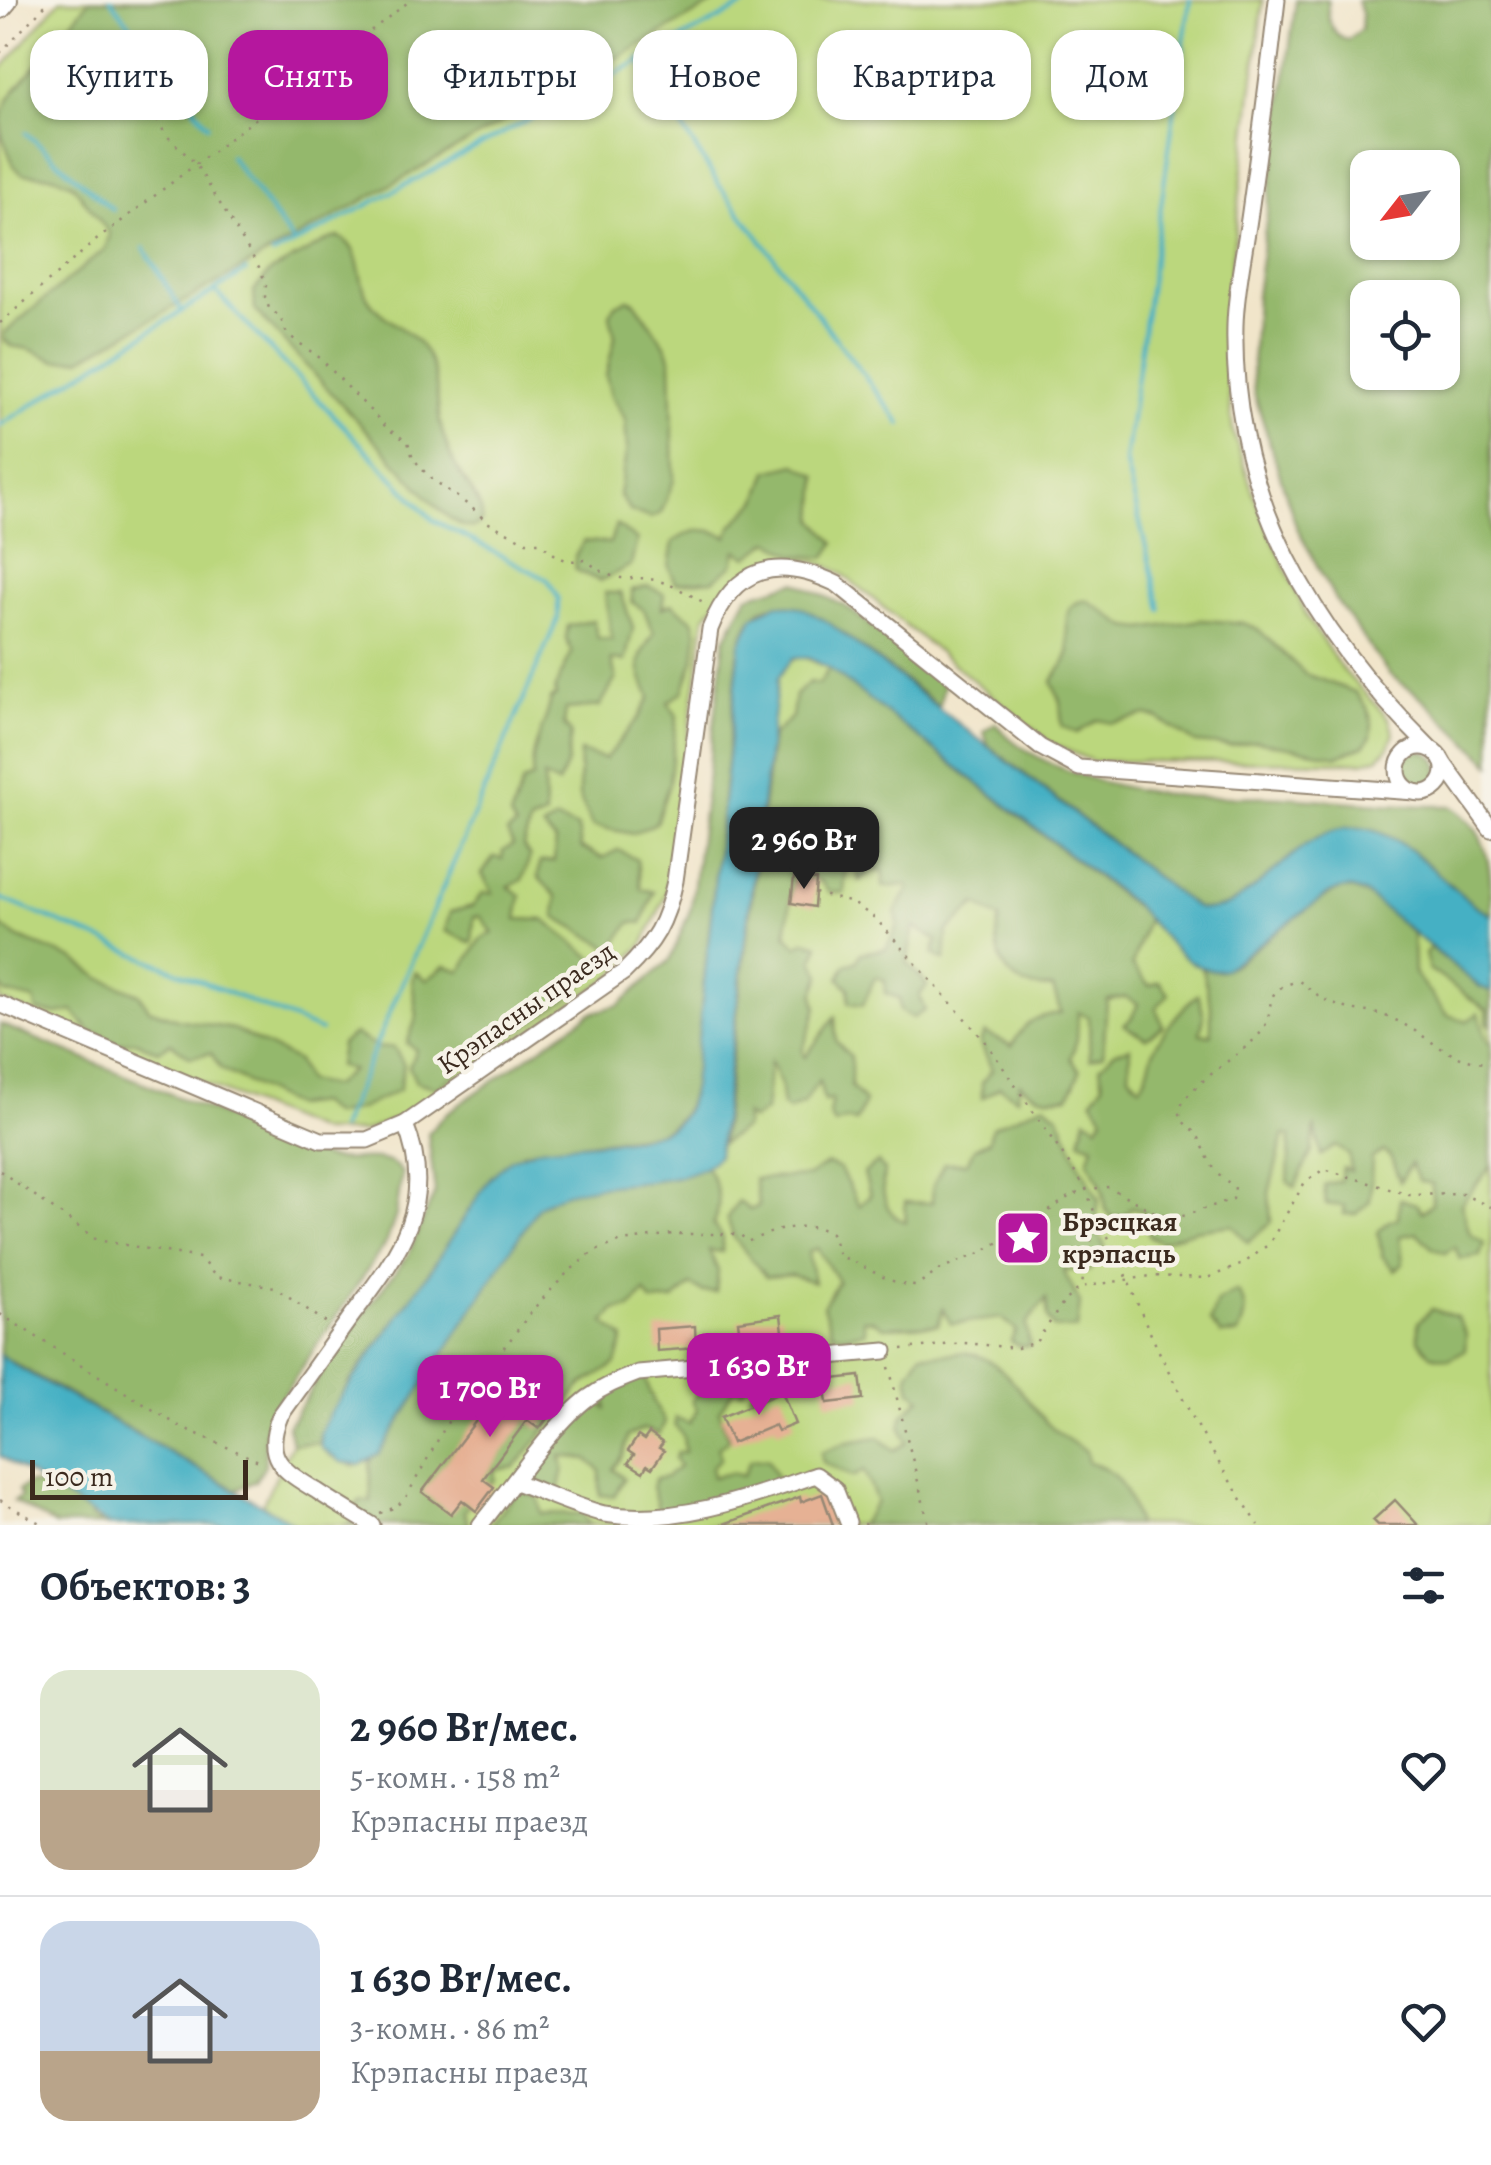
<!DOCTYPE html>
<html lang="ru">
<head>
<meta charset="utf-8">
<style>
	:root { --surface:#fff; --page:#f6f6f7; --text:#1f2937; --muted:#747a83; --line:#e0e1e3; --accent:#b5179e }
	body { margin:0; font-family:Alegreya,serif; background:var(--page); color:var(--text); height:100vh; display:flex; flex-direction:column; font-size:38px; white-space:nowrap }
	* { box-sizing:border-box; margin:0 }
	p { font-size:32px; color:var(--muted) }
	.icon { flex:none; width:55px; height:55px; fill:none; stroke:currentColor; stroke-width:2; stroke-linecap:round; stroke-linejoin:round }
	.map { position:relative; height:1525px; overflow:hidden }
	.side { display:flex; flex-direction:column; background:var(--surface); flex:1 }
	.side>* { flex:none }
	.hud { position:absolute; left:30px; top:30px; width:1432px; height:90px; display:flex; gap:20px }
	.needle { width:65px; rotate:239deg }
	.tools { position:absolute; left:1350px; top:150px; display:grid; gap:20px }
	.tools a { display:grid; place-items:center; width:110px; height:110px; border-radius:20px; background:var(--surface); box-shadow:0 2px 8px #0004; font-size:50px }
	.scale { position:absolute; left:30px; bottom:25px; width:218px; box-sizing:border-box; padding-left:10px; border:5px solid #3b2a1e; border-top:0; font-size:28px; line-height:35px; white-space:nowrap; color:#3b2a1e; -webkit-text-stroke:8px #f7f3e8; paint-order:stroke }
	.price { position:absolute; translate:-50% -85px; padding:0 22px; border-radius:20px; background:var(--accent); color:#fff; font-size:32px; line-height:65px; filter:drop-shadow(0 2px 5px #0008) }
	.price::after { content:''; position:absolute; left:50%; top:60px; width:30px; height:22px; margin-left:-15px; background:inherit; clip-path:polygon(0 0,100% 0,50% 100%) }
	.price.current { background:#222; color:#fff }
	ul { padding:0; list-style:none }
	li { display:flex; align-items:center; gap:30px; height:250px; padding:0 40px }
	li+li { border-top:2px solid var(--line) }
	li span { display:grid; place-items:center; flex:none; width:280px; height:200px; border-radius:30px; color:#555 }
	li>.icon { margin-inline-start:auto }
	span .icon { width:120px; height:120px; fill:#fffc; stroke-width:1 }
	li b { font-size:42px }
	h2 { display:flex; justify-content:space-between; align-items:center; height:120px; padding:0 40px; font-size:42px }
	.pill { padding:0 35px; border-radius:30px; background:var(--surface); box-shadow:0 2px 8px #0004; font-size:35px; line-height:90px }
	.pill.current { background:var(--accent); color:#fff }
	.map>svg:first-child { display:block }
	.green { fill:#bbd77d; stroke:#7b804e; stroke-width:2.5 }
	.forest { fill:#94b86c; stroke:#687145; stroke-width:2.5; fill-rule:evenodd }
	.water { fill:#45b0c4; stroke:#406d71; stroke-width:2.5 }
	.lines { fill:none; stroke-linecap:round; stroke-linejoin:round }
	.stream { stroke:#45b0c4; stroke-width:4 }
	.building { fill:#e6b194 }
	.minor-casing { stroke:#968874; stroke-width:19 }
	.highway-casing { stroke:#968874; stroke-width:26 }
	.path { stroke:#968874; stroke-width:2.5; stroke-dasharray:2.5 8; stroke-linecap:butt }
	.minor { stroke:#fff; stroke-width:15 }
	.highway { stroke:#fff; stroke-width:22 }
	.labels { text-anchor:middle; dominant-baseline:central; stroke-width:9; stroke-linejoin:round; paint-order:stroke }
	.street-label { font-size:28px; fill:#3b2a1e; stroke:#f7f3e8 }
	.poi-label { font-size:28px; font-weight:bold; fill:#3b2a1e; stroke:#f7f3e8; text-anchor:start }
</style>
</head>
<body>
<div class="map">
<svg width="1491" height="1525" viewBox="0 0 1491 1525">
	<rect width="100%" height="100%" fill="#f7f3e8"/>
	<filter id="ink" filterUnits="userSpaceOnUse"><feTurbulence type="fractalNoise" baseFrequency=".01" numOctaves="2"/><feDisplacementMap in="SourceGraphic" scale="20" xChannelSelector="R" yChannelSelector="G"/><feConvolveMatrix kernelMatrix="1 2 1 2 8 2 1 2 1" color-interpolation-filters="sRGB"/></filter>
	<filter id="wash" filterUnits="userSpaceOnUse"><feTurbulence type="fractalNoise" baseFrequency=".0048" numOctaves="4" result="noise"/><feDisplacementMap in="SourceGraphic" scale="40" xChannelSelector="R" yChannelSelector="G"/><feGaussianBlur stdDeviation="2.25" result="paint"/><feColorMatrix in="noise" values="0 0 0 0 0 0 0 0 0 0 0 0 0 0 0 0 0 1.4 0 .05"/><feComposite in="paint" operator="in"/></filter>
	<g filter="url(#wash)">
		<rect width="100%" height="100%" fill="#f1e5ca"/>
		<g class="green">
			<path d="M60 0H1263L1227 302 1225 361 1233 432 1256 501 1308 619 1341 668 1389 719 1394 733 1389 747 1378 758 1363 762 1092 761 1052 744 840 572C781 542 741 567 705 617L666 895 644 943 612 976 407 1114 363 1132H321L0 1000V71Z"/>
			<polygon points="801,656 829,668 1132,903 1173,947 1202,968 1366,894 1480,987 1491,991 1491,1525 297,1525 262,1505 292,1444 320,1443 330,1456 354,1466 375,1458 522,1227 721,1144 778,677 786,664"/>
		</g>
		<g class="forest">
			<polygon points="90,0 720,0 81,359 56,361 29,349 11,346 4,339 4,333 105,249 110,234 72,184 54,176 22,174 14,166 2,136 1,118 9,98"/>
			<path d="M1296 0H1328C1327 16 1330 36 1348 40L1361 29 1362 15 1357 0H1491V764L1422 698 1389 674 1335 599 1296 526 1254 393 1252 370 1256 296ZM1368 168H1442V242H1368ZM1368 298H1442V372H1368Z"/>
			<path d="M339 237C362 247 357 277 367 297 381 321 413 329 427 355 439 377 436 399 440 422 443 437 449 452 455 465 461 477 493 515 478 525 465 535 441 511 433 503L255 310 254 291 270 272 330 239Z"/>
			<polygon points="628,299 635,302 667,348 671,362 674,480 661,513 651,518 630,511 619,495 627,448 625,419 611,396 606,376 615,337 610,315 614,306"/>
			<path d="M796 464 818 476 815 520 835 543 825 558 794 555 770 541 748 557 736 550 733 565 713 580 676 583 669 567 673 542C692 529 707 526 727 537L732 526 758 500 768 471Z"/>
			<polygon points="616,525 637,540 631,565 600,581 576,570 575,556 584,541 610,543"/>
			<path d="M795 582 847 607 944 685 939 706C915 688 890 669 865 650 821 616 754 565 738 656L693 1086C688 1111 678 1126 654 1134L524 1152 489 1179 420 1286 349 1383 319 1438 320 1443 292 1444 288 1426 337 1348 408 1255 435 1192 428 1133 447 1113 591 1013 619 1005 670 960 691 908 725 639 748 596Z"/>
			<path d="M648 586 664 594 662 608 672 604 693 620 697 633 694 660 683 692 668 702 677 716 669 784 656 823 633 834 592 826 579 796 580 752 605 759 640 716 650 697C636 667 635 661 654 633L644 610 632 602V590Z"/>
			<path d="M605 593H621L633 628 625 661 611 660 616 678 600 706 566 709 564 725 571 733 567 763 558 784 544 777 545 816 530 823 523 846 530 857 522 880 509 887 521 895 517 919 544 920 603 966 576 993 486 1054 472 1049 473 1059 438 1088 416 1082 409 1067 416 1050 407 1043 417 1016 412 981 415 972 427 980 445 966 461 971 481 939 493 933 480 916 474 917 472 943 445 931 450 912 473 906 482 893H493L482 874 494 857 502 859 503 851 513 845 507 833 516 827 510 817 523 782 533 778C528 750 546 727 551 699L556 696 555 688 572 652 566 638 568 626 593 620 598 638 612 640Z"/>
			<path d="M1087 600 1127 627 1143 629 1202 620 1243 623 1258 629 1305 674 1355 692 1367 708 1372 722 1371 736 1364 746 1337 756 1256 741 1231 746 1196 743 1159 719 1147 715 1112 723 1098 720 1077 733 1062 726 1060 702 1052 682C1056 671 1066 667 1068 654 1071 633 1055 604 1087 600Z"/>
			<path d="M829 668 1148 917 1132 965 1149 986 1159 982 1169 994 1156 1008 1163 1026 1146 1038 1124 1025 1131 1019 1138 1004 1126 997 1107 1000 1103 1054 1090 1059 1089 1018 1078 1012 1077 1039 1071 1058 1080 1071 1069 1096C1048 1099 1035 1098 1020 1083L1017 1098 1000 1087 982 1098V1083L992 1070 980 1042 985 1033 1012 1046C1025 1021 1034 1016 1061 1013L1053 988C1044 987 1029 988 1021 983 998 970 993 941 1000 919L976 904 947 932 945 960 933 954 937 940 914 927 907 962 927 985 919 996 925 1010 913 1018 900 1011 899 998 885 993V980L875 977 863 1005 849 1003V988L839 978 846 965 856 962 861 953 886 949 898 925 896 911 909 889 907 885 883 887V871L871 870 859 881 857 870 863 858 872 859 877 841 841 816 830 824 818 825 846 868 844 893 829 892 820 881 794 877 786 935 797 946 805 941 819 945 813 960 821 975 814 994 817 1008 802 1052 805 1057 835 1017 836 1041 851 1057V1086L865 1102 856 1122 847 1120 834 1124 829 1114 832 1100 824 1101 819 1081 803 1104 788 1110 782 1106 781 1085 770 1062 765 1111 752 1120 745 1115V1127L721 1144 772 736 792 717 795 695 810 682 819 684Z"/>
			<path d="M995 723C1036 772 1122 790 1183 796 1216 799 1250 795 1283 797 1338 800 1394 807 1450 806 1491 830 1491 869 1491 915 1448 892 1419 843 1372 830 1299 809 1254 924 1196 908L988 745 984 732Z"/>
			<circle cx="1420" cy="770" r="19"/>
			<polygon points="556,820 578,828 581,848 602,858 618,850 637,860 641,889 654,892 642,923 631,922 612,949 555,916 557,897 538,877 540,862 554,861 556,841 543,828"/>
			<path d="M1342 888C1370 888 1393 917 1413 934L1414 973 1447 1015 1467 1021 1479 1013 1486 1039 1491 1043V1166L1461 1204 1470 1234 1484 1243 1480 1256 1460 1259 1455 1247 1445 1253 1432 1248 1417 1233 1400 1236 1403 1264 1395 1270 1382 1256 1378 1232 1389 1221 1398 1218 1400 1199 1416 1204 1422 1212 1432 1204V1184L1419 1181 1411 1164 1400 1182 1391 1158 1384 1151 1372 1158 1370 1201 1357 1214H1344L1345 1206 1326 1204 1324 1185 1340 1181 1343 1168 1351 1171 1349 1155 1336 1146 1321 1155 1315 1126 1312 1151 1295 1187 1288 1182 1290 1136 1284 1135 1269 1193 1271 1222 1248 1242 1232 1225 1194 1230 1161 1242 1149 1236 1144 1212 1132 1207 1125 1215 1112 1218 1105 1209C1105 1190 1098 1177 1088 1161L1093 1145 1080 1140 1086 1118 1098 1125 1103 1117 1092 1099 1103 1085 1100 1067 1114 1052 1130 1047 1129 1075 1140 1086C1148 1075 1148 1068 1152 1055 1159 1034 1181 1009 1198 994L1204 1016 1200 1034 1211 1035V1006L1202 968 1218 971 1232 966 1319 900Z"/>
			<polygon points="0,925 19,938 74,959 100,978 139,994 149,1009 177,1019 233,1029 297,1061 306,1081 333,1086 352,1070 338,1066 341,1044 354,1034 380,1048 394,1047 404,1065 399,1090 360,1109 333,1115 318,1103 294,1106 221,1069 211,1053 190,1057 171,1043 158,1051 135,1041 118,1044 88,1029 73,1011 57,1014 37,1011 34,1000 5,993 0,985"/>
			<polygon points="1430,947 1480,987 1491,991 1491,1025 1487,1023 1487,1010 1429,969 1425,954"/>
			<path d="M0 1024 326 1158C351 1164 387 1149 402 1173L396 1215 387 1241 272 1412 265 1433V1465L255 1481 236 1490 0 1355Z"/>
			<path d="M1045 1104 1059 1116 1079 1163 1099 1199 1095 1227 1105 1247 1089 1271 1063 1270 1080 1303 1077 1329 1054 1328 1048 1319 1046 1299 1026 1324 1030 1346H1018L1011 1341 1016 1330 1002 1318 951 1324 943 1309 938 1325 884 1327 873 1320 863 1319 865 1332 840 1336 831 1331 823 1306 838 1281 817 1248 808 1252 814 1282 791 1275 766 1277 734 1238 727 1218 738 1201 750 1210 759 1206 754 1179 808 1176 827 1164 840 1169 859 1206 870 1196 864 1173 878 1162 884 1170C881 1191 883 1214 906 1222L905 1202 932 1203 933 1186 944 1163H967L974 1148 989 1141 992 1127Z"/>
			<path d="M706 1166C718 1186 723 1203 713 1225L723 1237 722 1252 709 1250 718 1271 716 1292H703L691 1285 674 1300 652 1302 645 1292 631 1308 615 1310 605 1323 624 1338 616 1364 581 1386 515 1467 494 1470 495 1479 464 1511 469 1525H345L354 1521 355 1506 361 1500 371 1502 370 1462 538 1207 568 1190 651 1179Z"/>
			<path d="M1236 1291C1249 1304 1245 1319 1238 1334L1221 1335 1210 1322 1217 1302Z"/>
			<polygon points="1432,1309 1457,1317 1466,1334 1465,1350 1449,1359 1431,1355 1418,1340 1418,1322"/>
			<path d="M922 1353C942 1357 953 1351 968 1353 1004 1358 1025 1401 1048 1424 1058 1435 1074 1443 1086 1451L1088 1463C1120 1469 1130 1496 1137 1525H860L877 1502 864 1470 853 1477 823 1462 821 1452 848 1442 878 1437 895 1450 907 1443 901 1427 903 1415 921 1398 911 1390 908 1374Z"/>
			<polygon points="749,1369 750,1380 759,1384 763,1376 780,1371 782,1382 750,1395 755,1388 749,1384 741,1391 734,1389 719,1411 729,1440 718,1447 721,1458 711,1467 713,1477 731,1473 743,1476 750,1460 768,1459 777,1478 772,1485 747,1494 743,1491 741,1497 659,1511 652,1487 655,1479 666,1477 679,1467 675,1458 677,1452 685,1452 683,1436 675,1426 676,1418 690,1423 697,1410 692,1401 703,1388 697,1382"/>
			<polygon points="644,1374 654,1403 665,1422 659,1434 644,1429 628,1436 623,1455 613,1469 624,1479 614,1496 600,1495 600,1470 587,1459 561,1456 564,1468 559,1491 535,1481 548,1450 589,1396 606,1408 607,1390"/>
			<polygon points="42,1480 88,1508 92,1518 99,1522 101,1515 116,1525 55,1525 14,1501 21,1497 19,1490 29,1483 41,1485"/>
			<polygon points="519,1490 538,1498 541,1513 582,1514 590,1525 490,1525"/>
		</g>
		<g class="water">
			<path d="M777 604 801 607 828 622 1196 908C1254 924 1299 809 1372 830 1419 843 1448 893 1491 915V991L1480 987 1366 894C1351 886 1339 887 1325 896L1225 969C1186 978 1157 925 1132 903L829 668 809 658H793L778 678 718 1156C684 1195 584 1171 538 1207L379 1454 360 1465 341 1462 321 1448 320 1433 330 1412 430 1271 489 1179 510 1159 540 1148C571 1143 648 1143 672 1126 686 1117 690 1101 693 1086L740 644 753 617Z"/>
			<polygon points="0,1355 18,1367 297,1525 109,1525 0,1456"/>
		</g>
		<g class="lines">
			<g class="stream">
				<polyline points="111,0 208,125"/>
				<polyline points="639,59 719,185 901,424"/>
				<polyline points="26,133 113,210"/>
				<polyline points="230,156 294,243"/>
				<polyline points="144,248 180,308"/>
				<polyline points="273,255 755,0"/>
				<polyline points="215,291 433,520 548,580 558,598 558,618 340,1129"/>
				<polyline points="0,425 246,271"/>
				<polyline points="1161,610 1125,461 1190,0"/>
				<polyline points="0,898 321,1031"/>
			</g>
		</g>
		<g id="blocks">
			<g class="building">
				<polygon points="794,877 816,880 814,907 791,903"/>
				<polygon points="781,1315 784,1340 741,1346 738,1321"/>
				<polygon points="695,1326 696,1348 657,1351 656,1329"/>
				<polygon points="522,1360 551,1382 541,1395 556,1407 539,1429 527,1420 483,1479 494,1487 476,1511 462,1500 451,1514 422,1492"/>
				<polygon points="860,1376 863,1399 827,1403 824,1380"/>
				<polygon points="782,1392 795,1424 778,1431 775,1425 732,1443 721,1417"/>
				<polygon points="649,1433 663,1443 659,1448 664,1451 652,1468 647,1465 643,1472 628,1463 634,1455 628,1451 638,1436 644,1440"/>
				<polygon points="822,1494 833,1525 721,1525 800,1497 801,1502"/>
				<polygon points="1395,1500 1418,1525 1378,1525 1373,1520"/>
			</g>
		</g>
	</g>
	<g filter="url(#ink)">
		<use href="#blocks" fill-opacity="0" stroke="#968874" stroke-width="2.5"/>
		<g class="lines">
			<g class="minor-casing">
				<g id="minor">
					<path d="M1277 0C1269 71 1260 141 1250 212 1245 249 1236 288 1235 325 1231 497 1313 632 1431 749"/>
					<circle cx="1421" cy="770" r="23"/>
					<polyline points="1441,760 1491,829"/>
					<path d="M0 1004 321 1140H367L405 1124 624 972C655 942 666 923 675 881L710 629C735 565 778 556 837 584L1040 747 1079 768 1415 792"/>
					<path d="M516 1482C545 1493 574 1506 604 1514 676 1525 749 1498 816 1475L835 1489 848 1522"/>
					<path d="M372 1525C354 1514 335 1503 317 1491 284 1471 262 1459 280 1416 302 1385 325 1353 348 1321 395 1258 439 1207 405 1124"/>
					<path d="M480 1525C510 1489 553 1424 588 1398 604 1386 620 1380 638 1373L885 1351"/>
				</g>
			</g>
			<g class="highway-casing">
				<polyline id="highway" points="0,7 6,0"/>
			</g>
			<g class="path">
				<path d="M83 34 111 51 135 82 166 135 195 163 259 267 266 284 265 297 269 308 280 317 287 334 320 358 388 429 408 442 413 458 428 476 471 507 487 522 526 542H539L558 557 569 561 586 560C622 590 628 571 662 582 678 587 693 597 707 604"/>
				<polyline points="0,53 50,0"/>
				<polyline points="0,323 94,242 411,0"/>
				<polyline points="815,893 853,903 876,919 985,1041 1086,1189 1096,1217 1082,1284"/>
				<polyline points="0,1171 97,1240 200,1258 216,1277 275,1287 328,1324"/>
				<path d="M1097 1218C1120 1253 1131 1292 1149 1330 1180 1398 1217 1464 1259 1525"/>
				<polyline points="0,1314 179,1426 261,1462"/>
				<polyline points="902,1349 964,1343 1017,1348 1036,1342 1064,1302 1081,1287 1151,1276 1207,1278 1243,1264 1269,1244 1305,1182 1324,1169 1409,1195 1462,1194 1491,1207"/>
				<polyline points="889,1367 929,1525"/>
				<polyline points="0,1500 43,1525"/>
				<path d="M380 1513 396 1507 405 1499 449 1420 535 1307 568 1272 593 1252 622 1241 673 1234H740L747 1242C772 1231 804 1219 831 1233L839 1256C867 1265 887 1285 917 1286L942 1268 976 1255 1033 1223 1067 1198 1086 1189 1109 1187 1152 1211 1177 1218 1233 1199 1235 1187C1210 1170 1211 1163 1199 1138 1194 1130 1181 1124 1180 1113 1177 1091 1246 1053 1261 1032 1279 1008 1257 991 1299 981 1311 990 1325 1002 1339 1006 1357 1012 1375 1011 1393 1019 1430 1035 1447 1063 1491 1063"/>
				<polyline points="864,1524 875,1525"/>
			</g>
			<use href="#minor" class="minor"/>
			<use href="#highway" class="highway"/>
		</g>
	</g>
	<defs>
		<g id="sight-square" transform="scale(2.875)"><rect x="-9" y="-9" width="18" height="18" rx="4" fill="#b5179e" stroke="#f7f3e8"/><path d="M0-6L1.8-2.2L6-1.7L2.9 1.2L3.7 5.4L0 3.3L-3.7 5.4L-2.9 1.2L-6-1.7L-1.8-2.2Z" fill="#fff"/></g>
	</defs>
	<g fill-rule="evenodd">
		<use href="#sight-square" x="1023" y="1238"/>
	</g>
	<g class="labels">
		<g class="street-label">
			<text transform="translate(526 1008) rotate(-35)">Крэпасны праезд</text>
		</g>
		<g class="poi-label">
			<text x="1062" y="1222">Брэсцкая<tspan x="1062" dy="32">крэпасць</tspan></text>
		</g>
	</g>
</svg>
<div class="tools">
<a><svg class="needle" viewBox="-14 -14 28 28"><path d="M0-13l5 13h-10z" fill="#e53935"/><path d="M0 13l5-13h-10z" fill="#747a83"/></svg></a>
<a><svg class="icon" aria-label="locate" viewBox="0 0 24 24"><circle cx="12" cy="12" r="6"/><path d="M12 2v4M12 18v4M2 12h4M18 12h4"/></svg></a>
</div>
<div class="scale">100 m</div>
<b class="price current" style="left:804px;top:892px">2 960 Br</b>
<b class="price" style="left:759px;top:1418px">1 630 Br</b>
<b class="price" style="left:490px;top:1440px">1 700 Br</b>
<div class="hud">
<a class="pill">Купить</a>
<a class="pill current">Снять</a>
<a class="pill">Фильтры</a>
<a class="pill">Новое</a>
<a class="pill">Квартира</a>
<a class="pill">Дом</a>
</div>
</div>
<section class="side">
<h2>Объектов: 3<svg class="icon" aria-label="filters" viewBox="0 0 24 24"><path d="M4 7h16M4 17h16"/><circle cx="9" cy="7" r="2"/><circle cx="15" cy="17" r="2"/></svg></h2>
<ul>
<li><span style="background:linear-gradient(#dfe7d0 60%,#b9a48a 0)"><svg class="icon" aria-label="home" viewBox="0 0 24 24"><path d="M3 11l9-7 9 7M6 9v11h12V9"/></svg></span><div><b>2 960 Br/мес.</b><p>5-комн. · 158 m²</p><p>Крэпасны праезд</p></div><svg class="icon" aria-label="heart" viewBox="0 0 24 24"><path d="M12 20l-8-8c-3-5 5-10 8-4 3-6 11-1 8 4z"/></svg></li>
<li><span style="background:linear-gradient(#c9d6e8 65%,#b9a48a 0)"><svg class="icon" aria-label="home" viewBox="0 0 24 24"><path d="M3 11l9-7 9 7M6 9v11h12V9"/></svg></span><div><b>1 630 Br/мес.</b><p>3-комн. · 86 m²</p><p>Крэпасны праезд</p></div><svg class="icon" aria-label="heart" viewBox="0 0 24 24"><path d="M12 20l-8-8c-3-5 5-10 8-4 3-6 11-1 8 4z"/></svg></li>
</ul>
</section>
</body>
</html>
